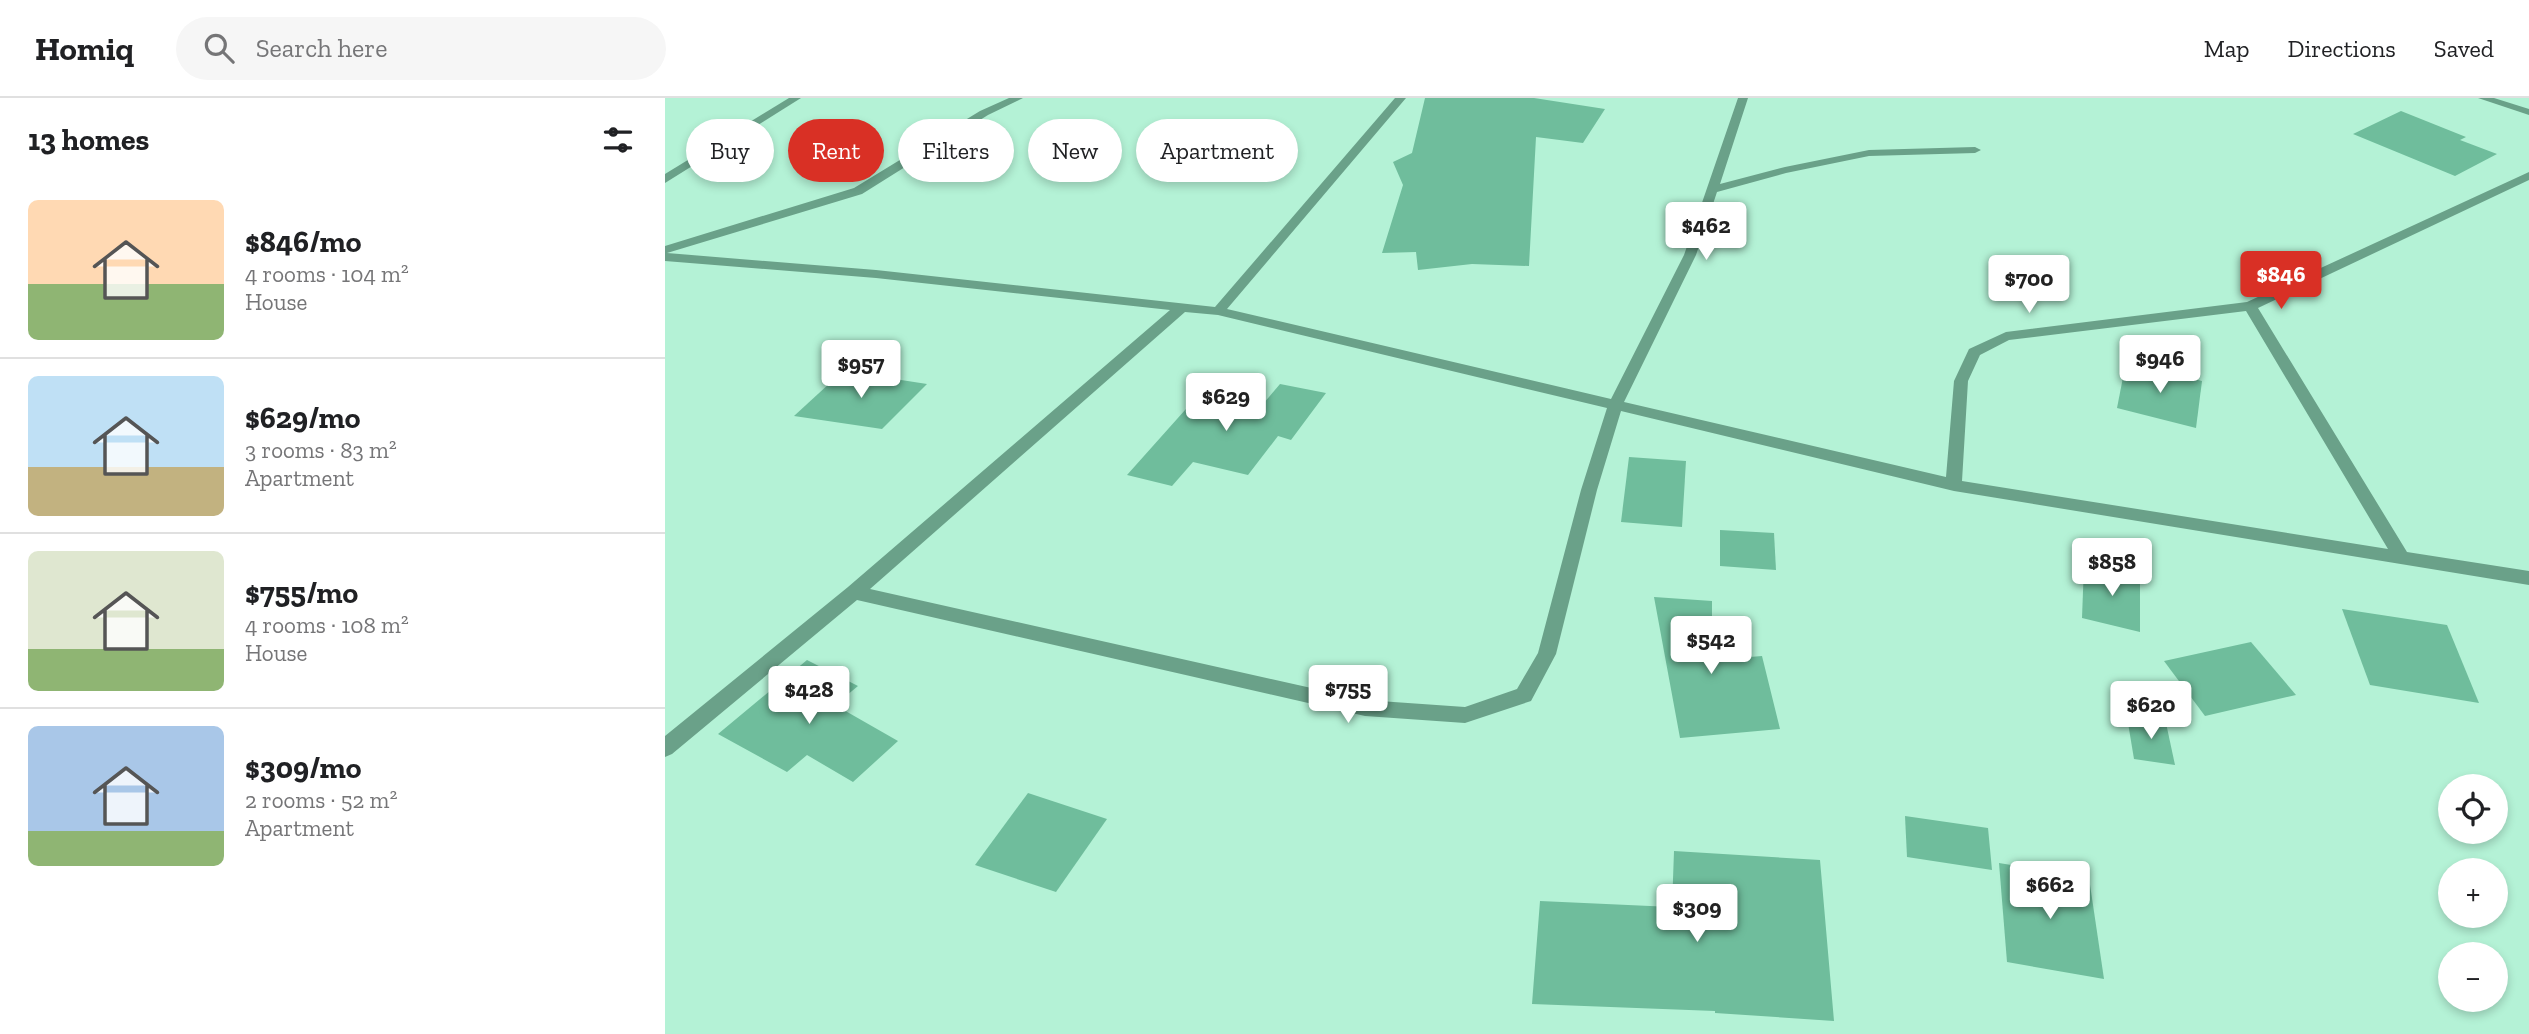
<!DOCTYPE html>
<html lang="en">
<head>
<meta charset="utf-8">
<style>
	:root { --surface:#fff; --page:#f6f6f6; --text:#202124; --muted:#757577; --line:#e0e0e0; --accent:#d93025 }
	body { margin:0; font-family:"Zilla Slab",serif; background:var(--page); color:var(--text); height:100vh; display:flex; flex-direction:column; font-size:26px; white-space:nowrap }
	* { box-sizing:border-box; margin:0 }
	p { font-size:23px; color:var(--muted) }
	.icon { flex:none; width:38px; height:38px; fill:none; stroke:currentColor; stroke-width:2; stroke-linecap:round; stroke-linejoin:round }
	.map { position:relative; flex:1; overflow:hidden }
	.details { display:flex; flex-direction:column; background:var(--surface); width:665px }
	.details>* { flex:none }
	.guide { position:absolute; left:21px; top:21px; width:665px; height:63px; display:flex; gap:14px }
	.buttons { position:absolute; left:1773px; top:676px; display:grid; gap:14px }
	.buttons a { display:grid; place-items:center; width:70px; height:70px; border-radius:50%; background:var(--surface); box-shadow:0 4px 10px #0003; font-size:35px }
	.price { position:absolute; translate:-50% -60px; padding:0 16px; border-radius:7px; background:#fff; color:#222; font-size:23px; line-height:46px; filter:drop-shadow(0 2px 4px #0008) }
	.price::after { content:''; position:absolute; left:50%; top:42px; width:21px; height:16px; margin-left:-10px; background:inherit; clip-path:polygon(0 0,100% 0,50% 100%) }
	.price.active { background:var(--accent); color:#fff }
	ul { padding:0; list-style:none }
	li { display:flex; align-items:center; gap:21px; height:175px; padding:0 28px }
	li+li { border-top:2px solid var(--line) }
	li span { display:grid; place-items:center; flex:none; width:196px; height:140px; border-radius:10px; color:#555 }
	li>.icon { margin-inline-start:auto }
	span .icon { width:84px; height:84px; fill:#fffc; stroke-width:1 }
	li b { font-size:30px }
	h2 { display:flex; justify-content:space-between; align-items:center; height:84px; padding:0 28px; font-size:30px }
	.tag { padding:0 24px; border-radius:32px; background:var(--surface); box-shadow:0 4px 10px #0003; font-size:24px; line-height:63px }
	.tag.active { background:var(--accent); color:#fff }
	header { display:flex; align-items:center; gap:42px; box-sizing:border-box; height:98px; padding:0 35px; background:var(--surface); border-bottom:2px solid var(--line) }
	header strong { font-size:33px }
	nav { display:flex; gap:38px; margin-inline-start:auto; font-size:24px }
	.search { width:490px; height:63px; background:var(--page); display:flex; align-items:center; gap:18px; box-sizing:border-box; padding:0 24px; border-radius:38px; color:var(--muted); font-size:26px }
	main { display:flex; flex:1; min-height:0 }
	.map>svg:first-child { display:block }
	.building { fill:#6fbd9c }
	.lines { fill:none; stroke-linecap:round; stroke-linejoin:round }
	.street { fill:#6aa189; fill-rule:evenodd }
</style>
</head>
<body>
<header>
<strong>Homiq</strong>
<div class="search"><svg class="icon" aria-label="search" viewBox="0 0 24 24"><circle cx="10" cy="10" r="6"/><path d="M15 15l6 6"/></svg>Search here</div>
<nav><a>Map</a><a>Directions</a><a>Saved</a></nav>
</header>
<main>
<section class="details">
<h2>13 homes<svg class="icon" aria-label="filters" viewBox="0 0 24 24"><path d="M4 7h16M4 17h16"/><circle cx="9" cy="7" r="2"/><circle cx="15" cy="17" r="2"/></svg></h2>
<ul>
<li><span style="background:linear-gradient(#ffd9b3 60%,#8fb573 0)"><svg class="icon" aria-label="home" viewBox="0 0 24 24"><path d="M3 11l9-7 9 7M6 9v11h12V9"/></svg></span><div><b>$846/mo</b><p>4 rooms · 104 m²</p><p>House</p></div></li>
<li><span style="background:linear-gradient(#bfe0f5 65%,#c2b280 0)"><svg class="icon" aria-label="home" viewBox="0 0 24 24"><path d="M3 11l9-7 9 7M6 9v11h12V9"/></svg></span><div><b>$629/mo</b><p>3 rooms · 83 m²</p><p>Apartment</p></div></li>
<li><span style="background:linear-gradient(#dfe7d0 70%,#8fb573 0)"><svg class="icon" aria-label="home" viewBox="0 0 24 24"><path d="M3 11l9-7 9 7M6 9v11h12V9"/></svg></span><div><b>$755/mo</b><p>4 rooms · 108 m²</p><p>House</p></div></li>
<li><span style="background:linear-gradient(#a9c7e8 75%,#8fb573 0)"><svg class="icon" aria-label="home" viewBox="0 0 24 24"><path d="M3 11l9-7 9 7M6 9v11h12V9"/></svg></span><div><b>$309/mo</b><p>2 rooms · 52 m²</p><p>Apartment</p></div></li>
</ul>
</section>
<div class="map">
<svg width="1864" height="936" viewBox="0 0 1864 936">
	<rect width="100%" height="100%" fill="#b4f2d6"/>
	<g class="building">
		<polygon points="760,0 869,0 940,11 918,45 871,39 864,168 807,166 753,172 751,154 717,155 738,87 728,64 747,55"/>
		<polygon points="1736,13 1801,39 1795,42 1832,56 1790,78 1688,36"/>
		<polygon points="1461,264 1537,283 1531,330 1452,310"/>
		<polygon points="178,273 262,286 217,331 129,318"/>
		<polygon points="615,286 661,295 626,342 613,338 583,377 528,364 507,388 462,377 537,293 598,306"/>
		<polygon points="964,359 1021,363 1017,429 956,424"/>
		<polygon points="1055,432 1109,435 1111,472 1055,468"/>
		<polygon points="1419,467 1475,480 1475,534 1417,520"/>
		<polygon points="989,499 1047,503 1047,562 1097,558 1115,631 1015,640"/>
		<polygon points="1677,511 1782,527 1814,605 1705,587"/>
		<polygon points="1586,544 1631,597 1540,618 1499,563"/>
		<polygon points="142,562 193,588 170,607 233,643 188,684 142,657 122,674 53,636"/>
		<polygon points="1462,619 1501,625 1510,667 1469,661"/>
		<polygon points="363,695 442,721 391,794 310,767"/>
		<polygon points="1240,718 1323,730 1327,772 1242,759"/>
		<polygon points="1009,753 1155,762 1169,923 1050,915 1050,913 867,906 875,803 1007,809"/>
		<polygon points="1334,765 1424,780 1439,881 1342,864"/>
	</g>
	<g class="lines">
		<g class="street">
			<polygon points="124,0 136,0 0,85 0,76"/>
			<path d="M344 0H358L323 17 197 96 2 155 211 172 550 209 730 0H741L562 211 946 301 1019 157 1073 0H1083L1055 86 1120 69 1204 52 1310 49 1316 52 1310 55 1204 58 1121 75 1052 94 1031 157 959 304 1281 379 1289 283 1304 251 1341 234 1582 204 1864 74V82L1593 210 1742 454 1864 473V487L1289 393 956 313 932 392 891 556 866 603 800 625 700 618 192 502 7 656 0 659V638L183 489 505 212 211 180 0 163V148L189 90 315 13ZM1581 213 1723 451 1297 383 1303 283 1315 257 1344 242ZM520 214 553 217 942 310 916 392 873 555 852 591 800 609 700 602 205 491Z"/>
			<polygon points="1813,0 1829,0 1864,11 1864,17"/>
		</g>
	</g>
</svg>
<div class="buttons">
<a><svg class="icon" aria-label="locate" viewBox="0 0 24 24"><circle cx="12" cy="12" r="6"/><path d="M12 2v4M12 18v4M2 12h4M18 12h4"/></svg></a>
<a>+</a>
<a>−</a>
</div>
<b class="price" style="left:1041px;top:164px">$462</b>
<b class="price active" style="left:1616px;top:213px">$846</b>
<b class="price" style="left:1364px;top:217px">$700</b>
<b class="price" style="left:1495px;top:297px">$946</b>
<b class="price" style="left:196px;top:302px">$957</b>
<b class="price" style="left:561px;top:335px">$629</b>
<b class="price" style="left:1447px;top:500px">$858</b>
<b class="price" style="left:1046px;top:578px">$542</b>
<b class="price" style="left:683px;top:627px">$755</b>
<b class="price" style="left:144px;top:628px">$428</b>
<b class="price" style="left:1486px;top:643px">$620</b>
<b class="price" style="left:1385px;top:823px">$662</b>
<b class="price" style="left:1032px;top:846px">$309</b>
<div class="guide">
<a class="tag">Buy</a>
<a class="tag active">Rent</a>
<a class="tag">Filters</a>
<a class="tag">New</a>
<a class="tag">Apartment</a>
</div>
</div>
</main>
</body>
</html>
